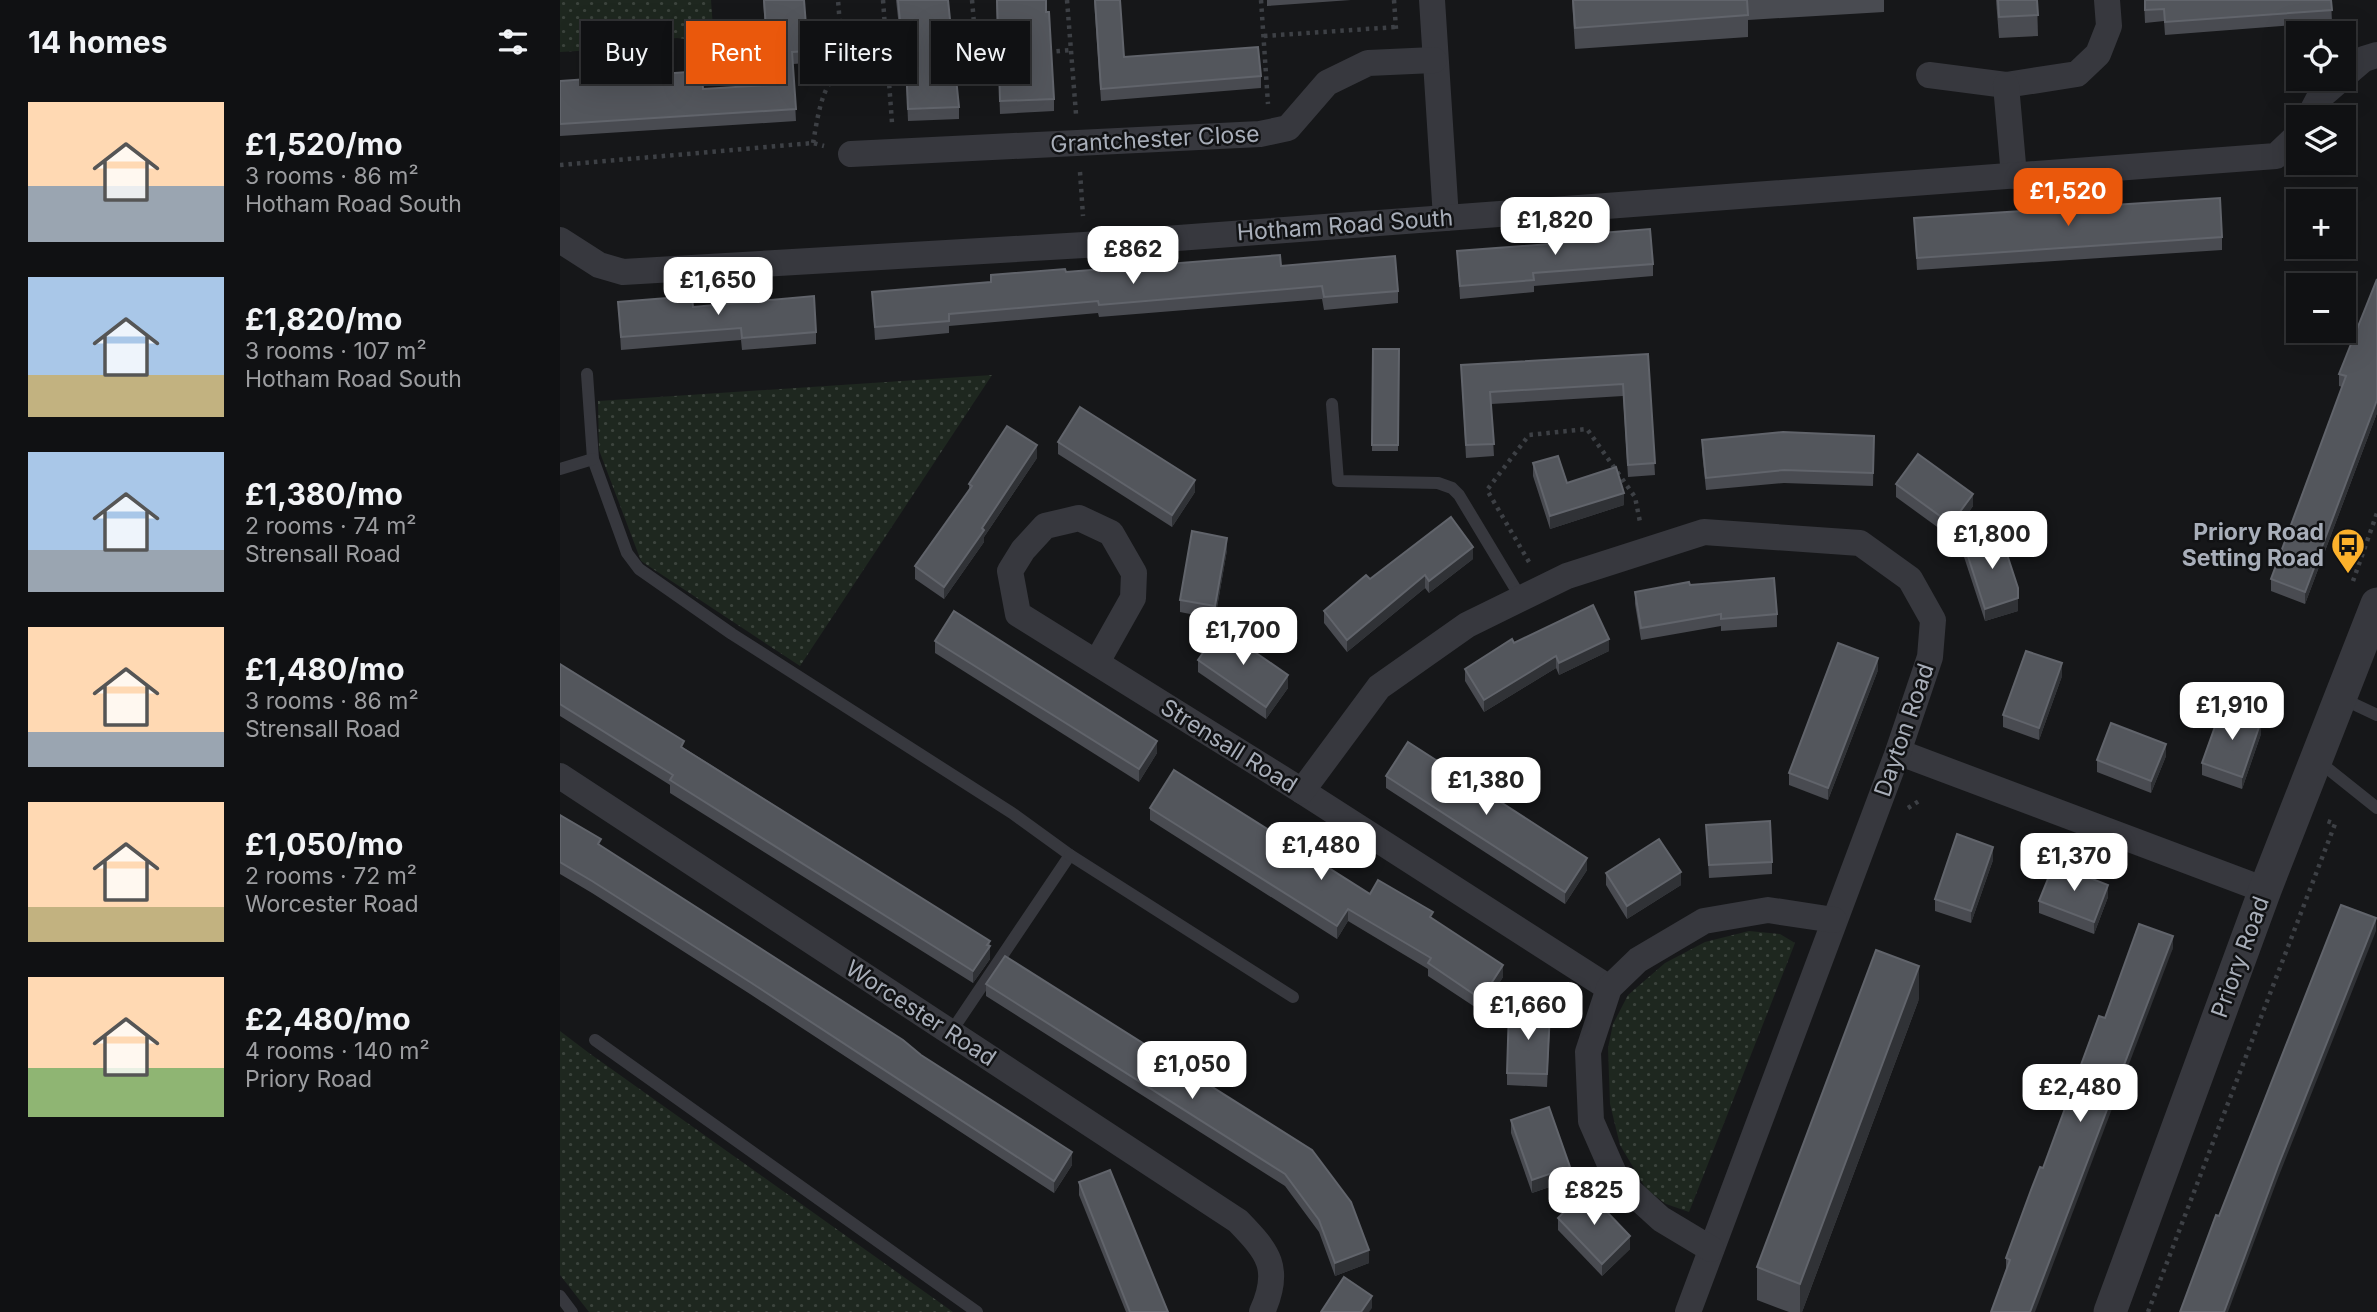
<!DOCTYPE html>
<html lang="en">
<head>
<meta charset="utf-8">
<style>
	:root { --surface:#101113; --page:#1e1f21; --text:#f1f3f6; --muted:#9c9da0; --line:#303133; --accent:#ea580c }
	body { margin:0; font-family:Inter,sans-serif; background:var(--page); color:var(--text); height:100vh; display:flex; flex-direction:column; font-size:26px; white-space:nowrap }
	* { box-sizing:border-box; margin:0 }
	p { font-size:23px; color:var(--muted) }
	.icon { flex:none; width:38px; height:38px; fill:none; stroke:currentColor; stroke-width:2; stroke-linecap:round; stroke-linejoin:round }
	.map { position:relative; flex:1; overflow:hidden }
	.drawer { display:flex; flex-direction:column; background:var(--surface); width:560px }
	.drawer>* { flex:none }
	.banner { position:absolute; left:21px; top:21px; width:665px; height:63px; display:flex; gap:14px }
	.tools { position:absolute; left:1726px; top:21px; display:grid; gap:14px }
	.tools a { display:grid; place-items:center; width:70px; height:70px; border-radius:0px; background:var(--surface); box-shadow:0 7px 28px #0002,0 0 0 2px var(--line); font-size:35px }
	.price { position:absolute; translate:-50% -60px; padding:0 16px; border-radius:14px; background:#fff; color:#222; font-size:23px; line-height:46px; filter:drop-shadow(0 2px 4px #0008) }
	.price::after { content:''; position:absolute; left:50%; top:42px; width:21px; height:16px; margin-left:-10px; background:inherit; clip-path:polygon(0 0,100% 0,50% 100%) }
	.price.active { background:var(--accent); color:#fff }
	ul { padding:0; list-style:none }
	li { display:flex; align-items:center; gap:21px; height:175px; padding:0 28px }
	li span { display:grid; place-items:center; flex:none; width:196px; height:140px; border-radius:0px; color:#555 }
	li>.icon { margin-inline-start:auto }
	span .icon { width:84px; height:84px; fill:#fffc; stroke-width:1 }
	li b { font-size:30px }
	h2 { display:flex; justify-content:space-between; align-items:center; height:84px; padding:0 28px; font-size:30px }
	.chip { padding:0 24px; border-radius:0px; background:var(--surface); box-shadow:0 7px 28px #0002,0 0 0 2px var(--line); font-size:24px; line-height:63px }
	.chip.active { background:var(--accent); color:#fff }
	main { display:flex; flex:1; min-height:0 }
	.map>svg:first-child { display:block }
	.grass { fill:url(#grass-dots) }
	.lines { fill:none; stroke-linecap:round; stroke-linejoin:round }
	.path { stroke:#3d4045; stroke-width:4.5; stroke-dasharray:3.5 5; stroke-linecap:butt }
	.service { stroke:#37383e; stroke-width:12 }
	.minor { stroke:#37383e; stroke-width:26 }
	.tertiary { stroke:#37383e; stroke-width:33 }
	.wall { fill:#494b51 }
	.shaded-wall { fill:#303236 }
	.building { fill:#53565c; stroke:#61646b; stroke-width:2 }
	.labels { text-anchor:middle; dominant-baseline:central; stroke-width:5; stroke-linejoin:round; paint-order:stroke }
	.street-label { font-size:23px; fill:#a8aeb9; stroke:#111214 }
	.poi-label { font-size:23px; font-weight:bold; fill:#a8aeb9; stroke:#111214; text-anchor:end }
</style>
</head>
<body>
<main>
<section class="drawer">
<h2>14 homes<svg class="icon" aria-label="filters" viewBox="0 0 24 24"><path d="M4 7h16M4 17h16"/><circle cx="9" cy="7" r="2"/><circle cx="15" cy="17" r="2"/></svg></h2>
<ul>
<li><span style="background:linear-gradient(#ffd9b3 60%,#9aa5b1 0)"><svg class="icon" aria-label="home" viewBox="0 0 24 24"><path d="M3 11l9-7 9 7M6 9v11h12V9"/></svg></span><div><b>£1,520/mo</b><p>3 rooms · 86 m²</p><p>Hotham Road South</p></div></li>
<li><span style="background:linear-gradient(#a9c7e8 70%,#c2b280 0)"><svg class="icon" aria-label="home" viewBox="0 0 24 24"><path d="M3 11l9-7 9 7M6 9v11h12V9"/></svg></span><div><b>£1,820/mo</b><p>3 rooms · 107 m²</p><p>Hotham Road South</p></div></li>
<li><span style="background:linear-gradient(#a9c7e8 70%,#9aa5b1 0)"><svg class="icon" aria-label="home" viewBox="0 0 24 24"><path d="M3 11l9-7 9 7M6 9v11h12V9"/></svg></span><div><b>£1,380/mo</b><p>2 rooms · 74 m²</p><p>Strensall Road</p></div></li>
<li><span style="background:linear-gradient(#ffd9b3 75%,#9aa5b1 0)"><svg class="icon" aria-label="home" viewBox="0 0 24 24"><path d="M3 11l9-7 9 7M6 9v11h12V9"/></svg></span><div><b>£1,480/mo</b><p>3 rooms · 86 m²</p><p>Strensall Road</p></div></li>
<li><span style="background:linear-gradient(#ffd9b3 75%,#c2b280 0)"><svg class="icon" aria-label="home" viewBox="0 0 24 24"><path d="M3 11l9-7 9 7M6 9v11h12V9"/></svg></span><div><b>£1,050/mo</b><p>2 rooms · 72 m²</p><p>Worcester Road</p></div></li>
<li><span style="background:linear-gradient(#ffd9b3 65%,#8fb573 0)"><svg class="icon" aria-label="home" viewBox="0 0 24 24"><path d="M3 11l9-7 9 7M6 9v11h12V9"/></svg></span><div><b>£2,480/mo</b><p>4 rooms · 140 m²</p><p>Priory Road</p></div></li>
</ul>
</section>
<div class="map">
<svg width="1817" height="1312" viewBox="0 0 1817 1312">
	<defs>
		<pattern id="grass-dots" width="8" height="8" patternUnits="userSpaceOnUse" patternTransform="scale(1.75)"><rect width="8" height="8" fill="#1e271f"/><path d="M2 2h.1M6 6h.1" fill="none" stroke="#3c443d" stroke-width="1.8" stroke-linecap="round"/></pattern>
	</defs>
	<rect width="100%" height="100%" fill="#161719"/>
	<g class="grass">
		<polygon points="0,0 151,0 154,43 117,38 92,41 89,47 0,52"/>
		<polygon points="432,375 240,666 81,561 39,450 38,401"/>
		<polygon points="1189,931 1220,934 1235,943 1129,1212 1106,1204 1086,1189 1060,1145 1050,1104 1048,1048 1053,1024 1068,995 1105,963 1145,942"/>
		<polygon points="0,1031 29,1053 393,1312 29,1312 0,1275"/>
	</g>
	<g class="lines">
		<g class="path">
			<polyline points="323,0 332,123"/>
			<polyline points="412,0 417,58"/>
			<polyline points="507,0 516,114"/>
			<polyline points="701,0 708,104"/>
			<polyline points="834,0 836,29"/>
			<polyline points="704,36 836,27"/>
			<polyline points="488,52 511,50"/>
			<polyline points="390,60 444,56"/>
			<polyline points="278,73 282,51 278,0"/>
			<path d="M253 143C257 122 261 85 279 73 290 66 335 65 350 64"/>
			<polyline points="0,165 253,143 264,146"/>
			<polyline points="520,172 523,216"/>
			<polyline points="969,562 927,490 969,435 1027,429 1075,497 1080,522"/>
			<polyline points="1793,581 1817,513"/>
			<polyline points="1348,808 1359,801"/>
			<polyline points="1588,1312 1775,824 1767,821"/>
		</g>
		<g class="service">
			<polyline points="27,374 33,459 67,553 79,569 172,634 452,813 510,855 391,1032"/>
			<polyline points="772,404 778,481 878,483 892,488 899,495 961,598"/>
			<polyline points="0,469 33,459"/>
			<polyline points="1781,698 1817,715"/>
			<polyline points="1757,760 1817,808"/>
			<polyline points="510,855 733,997"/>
			<polyline points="35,1040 417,1312"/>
			<polyline points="0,1296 12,1312"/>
		</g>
		<g class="minor">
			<polyline points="872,0 886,218"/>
			<polyline points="1369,75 1446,85 1517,74 1538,54 1549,26 1547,0"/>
			<polyline points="1783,77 1804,59 1817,55"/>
			<polyline points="1446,85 1454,176"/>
			<polyline points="1749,117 1759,98 1781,79"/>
			<polyline points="291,154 700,134 728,128 767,83 808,63 874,60"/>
			<polyline points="0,240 39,265 63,272 524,245 1716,156 1738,135"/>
			<polyline points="537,662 573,598 574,573 551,533 519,518 485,526 463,550 450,571 458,614 742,791 1049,988"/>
			<polyline points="1338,752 1705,890"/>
			<path d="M0 776 678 1221C708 1252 722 1268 702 1312"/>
			<polyline points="742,791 819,687 907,625 1007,576 1144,532 1300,543 1350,579 1373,620 1370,657 1338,752 1128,1312"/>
			<polyline points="1151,1249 1101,1219 1056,1178 1031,1121 1028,1052 1049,988 1078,960 1144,921 1208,910 1274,920"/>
		</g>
		<polyline class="tertiary" points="1550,1312 1705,890 1817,604"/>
	</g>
	<g class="wall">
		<polygon points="203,0 244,0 248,63 233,64 236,121 0,136 0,81 143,89 209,86"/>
		<polygon points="336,0 388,0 399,107 399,119 348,121 345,54 342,54"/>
		<polygon points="436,0 486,12 494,99 494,111 440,114"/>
		<polygon points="534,0 560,0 564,57 701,76 701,88 541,101"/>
		<polygon points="707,0 791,0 707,6"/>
		<polygon points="1012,0 1324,0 1324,12 1188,20 1188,37 1015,49"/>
		<polygon points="1436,0 1477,0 1478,36 1439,38"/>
		<polygon points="1584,0 1771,0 1772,22 1605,35 1604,21 1585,23"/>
		<polygon points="1354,218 1662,237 1662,250 1357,270"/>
		<polygon points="897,251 1093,264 1093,276 974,286 974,292 900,299"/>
		<polygon points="721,266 838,291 838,303 764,310 762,299 539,317 538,313 389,326 389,333 315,340 312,292 431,282 506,272"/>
		<polygon points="1817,279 1817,413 1745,604 1711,591 1711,579 1782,387 1779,386 1779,374"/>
		<polygon points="58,302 133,307 256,332 256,344 182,350 181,340 61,350"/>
		<polygon points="813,349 839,349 838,451 812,451"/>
		<polygon points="1088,354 1095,475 1068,477 1063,396 931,404 934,456 906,458 901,365"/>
		<polygon points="1314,436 1313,486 1224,483 1146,490 1142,452 1142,440"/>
		<polygon points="498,442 635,492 612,527 498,454"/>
		<polygon points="477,458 424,537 424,542 384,599 355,579 355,566 409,491 409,484"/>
		<polygon points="973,463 1007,483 1064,505 990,529 973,476"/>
		<polygon points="1336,484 1413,506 1391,537 1336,497"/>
		<polygon points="1404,544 1458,611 1425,621 1404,557"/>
		<polygon points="667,550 655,619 620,612 620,600"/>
		<polygon points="913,559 869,593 865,588 787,652 764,623 764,611 810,579"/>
		<polygon points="1130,585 1217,614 1217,627 1161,631 1161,626 1081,640 1075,604 1075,592"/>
		<polygon points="375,641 597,753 579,782 375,653"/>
		<polygon points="954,643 1049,651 999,675 996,668 924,712 905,681 905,669"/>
		<polygon points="638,660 728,688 706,719 638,672"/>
		<polygon points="0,664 124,748 430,941 430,959 413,983 110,793 110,785 0,716"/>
		<polygon points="1318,670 1268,800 1229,785 1229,773"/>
		<polygon points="1502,676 1479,740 1443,727 1443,715"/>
		<polygon points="1701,734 1682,789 1642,775 1642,763"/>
		<polygon points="1606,756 1591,793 1537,772 1537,760"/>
		<polygon points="826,776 1027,870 1005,904 826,788"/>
		<polygon points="590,808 873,919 943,977 921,1011 868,976 868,969 788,921 777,939 590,820"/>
		<polygon points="0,815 41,846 361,1055 512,1165 494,1193 190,994 32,893 0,874"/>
		<polygon points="1146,825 1212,862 1212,874 1149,878"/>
		<polygon points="1433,860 1411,923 1375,911 1375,899"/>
		<polygon points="1046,873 1121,885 1067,919 1046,885"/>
		<polygon points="1548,897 1534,934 1479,913 1479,901"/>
		<polygon points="1613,948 1446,1271 1446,1258 1545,1018"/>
		<polygon points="426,984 791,1202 809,1263 775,1276 759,1232 725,1186 426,996"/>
		<polygon points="1359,999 1242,1312 1229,1312 1197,1300 1197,1267"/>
		<polygon points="990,1023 987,1087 947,1085 947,1073"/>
		<polygon points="951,1120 1010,1180 972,1193 951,1133"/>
		<polygon points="519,1182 608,1312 566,1312 519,1195"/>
		<polygon points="998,1218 1070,1249 1042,1276 998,1230"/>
	</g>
	<g class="shaded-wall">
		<polygon points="1817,400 1817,413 1745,604 1745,592"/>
		<polygon points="477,445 477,458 424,537 424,542 384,599 384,587"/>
		<polygon points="635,480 635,492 612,527 612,515"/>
		<polygon points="1064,493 1064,505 990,529 990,516"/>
		<polygon points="1413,494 1413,506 1391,537 1391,524"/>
		<polygon points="667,538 667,550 655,619 655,606"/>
		<polygon points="913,547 913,559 869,593 869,581"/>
		<polygon points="865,575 865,588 787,652 787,640"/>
		<polygon points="1458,598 1458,611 1425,621 1425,609"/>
		<polygon points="1049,639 1049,651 999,675 999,663"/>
		<polygon points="996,656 996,668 924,712 924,700"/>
		<polygon points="1318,658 1318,670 1268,800 1268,788"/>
		<polygon points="1502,663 1502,676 1479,740 1479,728"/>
		<polygon points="728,675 728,688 706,719 706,707"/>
		<polygon points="1701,721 1701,734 1682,789 1682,777"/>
		<polygon points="597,741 597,753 579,782 579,769"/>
		<polygon points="1606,744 1606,756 1591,793 1591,781"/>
		<polygon points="1433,847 1433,860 1411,923 1411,911"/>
		<polygon points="1027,858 1027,870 1005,904 1005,892"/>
		<polygon points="1121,872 1121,885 1067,919 1067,906"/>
		<polygon points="1548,885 1548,897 1534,934 1534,922"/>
		<polygon points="788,909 788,921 777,939 777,926"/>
		<polygon points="1816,918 1816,931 1718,1178 1668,1312 1664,1312 1718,1166"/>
		<polygon points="1613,936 1613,948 1475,1312 1470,1312"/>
		<polygon points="430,941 430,959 413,983 413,971"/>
		<polygon points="943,965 943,977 921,1011 921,999"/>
		<polygon points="1359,966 1359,999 1242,1312 1240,1312 1240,1284"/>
		<polygon points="512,1152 512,1165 494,1193 494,1181"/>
		<polygon points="1010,1167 1010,1180 972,1193 972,1180"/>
		<polygon points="1070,1236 1070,1249 1042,1276 1042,1264"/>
		<polygon points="809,1250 809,1263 775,1276 775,1263"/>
		<polygon points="812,1296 812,1308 809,1312 801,1312"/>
	</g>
	<g class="building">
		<polygon points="204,0 244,0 248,51 232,52 236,109 0,124 0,81 142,71 143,89 210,85"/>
		<polygon points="338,0 388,0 399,107 348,109 345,41 342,42"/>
		<polygon points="437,0 486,0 486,12 489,12 494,99 440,101"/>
		<polygon points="535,0 560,0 564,57 698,47 701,76 541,89"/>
		<polygon points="1013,0 1187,0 1188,15 1015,28"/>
		<polygon points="1438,0 1477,0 1478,15 1439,17"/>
		<polygon points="1585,0 1771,0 1772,10 1605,22 1604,9 1585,10"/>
		<polygon points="1660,198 1662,237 1357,258 1354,218"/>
		<polygon points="1090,229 1093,264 973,273 974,280 900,286 897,251 1016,242 1016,235"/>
		<polygon points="720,255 721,266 835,256 838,291 764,297 762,286 539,305 538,301 389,314 389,321 315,327 312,292 431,282 431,275 505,269 506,272"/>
		<polygon points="1817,279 1817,400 1745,592 1711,579 1786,376 1779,374"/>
		<polygon points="132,296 133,307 254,296 256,332 182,338 181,328 61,337 58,302"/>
		<polygon points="813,349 839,349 838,445 812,445"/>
		<polygon points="1088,354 1095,463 1068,465 1063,384 930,392 934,444 906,445 901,365"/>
		<polygon points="520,407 635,480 612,515 498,442"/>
		<polygon points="447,426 477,445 422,528 424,530 384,587 355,566 412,486 409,484"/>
		<polygon points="1223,432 1314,436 1313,473 1224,470 1146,478 1142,440"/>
		<polygon points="1358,454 1413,494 1391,524 1336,484"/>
		<polygon points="998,456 1007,483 1056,467 1064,493 990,516 973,463"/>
		<polygon points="891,517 913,547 869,581 865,575 787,640 764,611 806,575 810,579"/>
		<polygon points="632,531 667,538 655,606 620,600"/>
		<polygon points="1440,533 1458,588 1458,598 1425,609 1404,544"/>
		<polygon points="1214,578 1217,614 1161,619 1161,614 1081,628 1075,592 1129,582 1130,585"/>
		<polygon points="1033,605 1049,639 999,663 996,656 924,700 905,669 952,639 954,643"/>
		<polygon points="394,611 597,741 579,769 375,641"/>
		<polygon points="660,628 728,675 706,707 638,660"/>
		<polygon points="1278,643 1318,658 1268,788 1229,773"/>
		<polygon points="1466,651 1502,663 1479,728 1443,715"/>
		<polygon points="0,664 124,741 121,747 430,941 427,945 430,946 413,971 110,780 113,775 0,704"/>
		<polygon points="1662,707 1701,721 1682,777 1642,763"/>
		<polygon points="1551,723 1606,744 1591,781 1537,760"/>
		<polygon points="848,742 1027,858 1005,892 826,776"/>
		<polygon points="614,770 810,894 818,880 873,912 870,917 943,965 921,999 868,963 871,958 788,909 777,926 590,808"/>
		<polygon points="0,815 41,839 38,844 343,1040 361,1055 512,1152 494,1181 190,982 32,881 0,862"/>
		<polygon points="1210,821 1212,862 1149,865 1146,825"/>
		<polygon points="1397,834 1433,847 1411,911 1375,899"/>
		<polygon points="1099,839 1121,872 1067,906 1046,873"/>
		<polygon points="1494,864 1548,885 1534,922 1479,901"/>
		<polygon points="1781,905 1816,918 1718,1166 1664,1312 1620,1312 1656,1215 1659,1216"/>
		<polygon points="1579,924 1613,936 1470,1312 1431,1312 1450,1260 1446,1258 1471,1190 1480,1167 1483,1168 1539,1016 1545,1018"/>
		<polygon points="1316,950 1359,966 1240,1284 1197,1267"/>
		<polygon points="445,956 752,1150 791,1202 809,1250 775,1263 759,1220 725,1174 426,984"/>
		<polygon points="949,1009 990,1011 987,1074 947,1073"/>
		<polygon points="989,1107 1010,1167 972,1180 951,1120"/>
		<polygon points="550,1170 608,1312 570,1312 519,1182"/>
		<polygon points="1026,1190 1070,1236 1042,1264 998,1218"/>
		<polygon points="784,1277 812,1296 801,1312 761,1312"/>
	</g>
	<defs>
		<g id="bus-pin" transform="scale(1.75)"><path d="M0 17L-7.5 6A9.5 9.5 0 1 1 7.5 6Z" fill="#fcb12b" stroke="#111214"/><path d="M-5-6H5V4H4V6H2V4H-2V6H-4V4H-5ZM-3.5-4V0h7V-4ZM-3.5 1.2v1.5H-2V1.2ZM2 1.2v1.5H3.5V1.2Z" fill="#111"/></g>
	</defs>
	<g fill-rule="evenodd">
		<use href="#bus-pin" x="1788" y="545"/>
	</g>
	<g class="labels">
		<g class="street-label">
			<text transform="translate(595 139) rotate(-3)">Grantchester Close</text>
			<text transform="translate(785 225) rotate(-4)">Hotham Road South</text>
			<text transform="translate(1344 730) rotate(-71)">Dayton Road</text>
			<text transform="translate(669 746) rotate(32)">Strensall Road</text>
			<text transform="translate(1680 957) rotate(-70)">Priory Road</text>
			<text transform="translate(361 1013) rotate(33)">Worcester Road</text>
		</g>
		<g class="poi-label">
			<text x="1764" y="532">Priory Road<tspan x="1764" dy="26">Setting Road</tspan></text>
		</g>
	</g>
</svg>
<div class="tools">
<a><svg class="icon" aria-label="locate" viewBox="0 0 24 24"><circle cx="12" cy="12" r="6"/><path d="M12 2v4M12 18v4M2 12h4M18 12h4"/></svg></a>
<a><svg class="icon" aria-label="layers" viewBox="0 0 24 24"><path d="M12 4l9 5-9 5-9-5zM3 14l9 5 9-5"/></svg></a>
<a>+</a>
<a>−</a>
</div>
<b class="price active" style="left:1508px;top:228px">£1,520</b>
<b class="price" style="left:995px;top:257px">£1,820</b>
<b class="price" style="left:573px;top:286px">£862</b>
<b class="price" style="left:158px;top:317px">£1,650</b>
<b class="price" style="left:1432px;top:571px">£1,800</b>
<b class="price" style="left:683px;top:667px">£1,700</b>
<b class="price" style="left:1672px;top:742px">£1,910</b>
<b class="price" style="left:926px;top:817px">£1,380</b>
<b class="price" style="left:761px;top:882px">£1,480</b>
<b class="price" style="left:1514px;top:893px">£1,370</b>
<b class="price" style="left:968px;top:1042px">£1,660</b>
<b class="price" style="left:632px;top:1101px">£1,050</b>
<b class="price" style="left:1520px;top:1124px">£2,480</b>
<b class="price" style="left:1034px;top:1227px">£825</b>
<div class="banner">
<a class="chip">Buy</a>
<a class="chip active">Rent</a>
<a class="chip">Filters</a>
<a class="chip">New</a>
</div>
</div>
</main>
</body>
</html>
